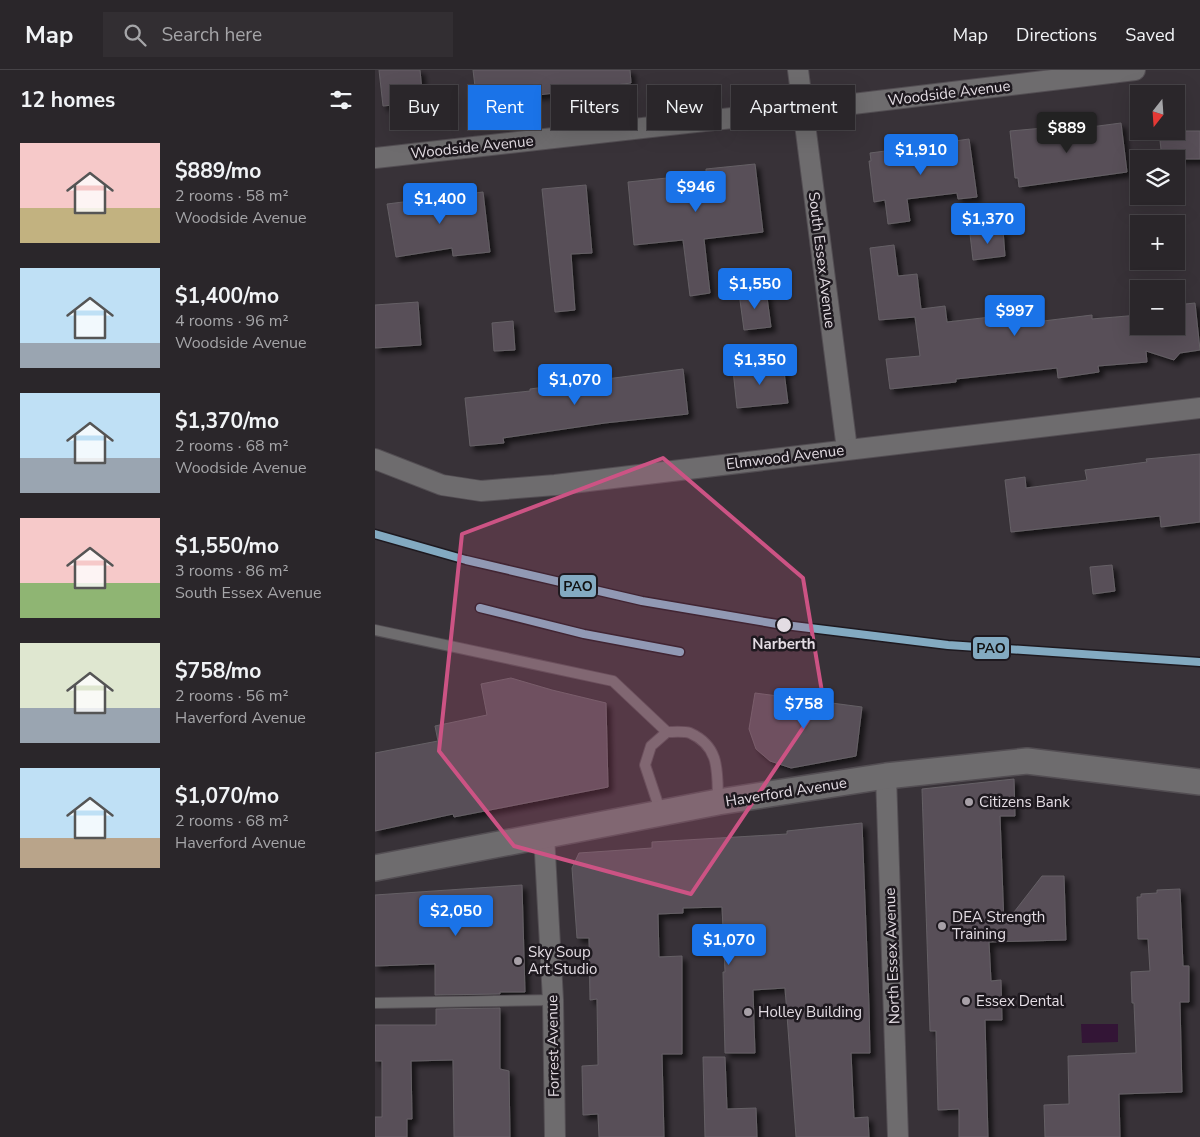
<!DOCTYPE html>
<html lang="en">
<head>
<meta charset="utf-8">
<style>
	:root { --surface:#2a262a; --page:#322e32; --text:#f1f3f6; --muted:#a5a5a8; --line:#464347; --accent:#1a73e8 }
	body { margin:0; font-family:"Nunito Sans",sans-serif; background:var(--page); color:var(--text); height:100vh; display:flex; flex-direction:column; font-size:19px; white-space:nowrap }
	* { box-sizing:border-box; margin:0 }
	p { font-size:16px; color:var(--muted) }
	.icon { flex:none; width:28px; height:28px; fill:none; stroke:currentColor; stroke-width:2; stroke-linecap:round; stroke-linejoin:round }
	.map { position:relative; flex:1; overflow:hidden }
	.side { display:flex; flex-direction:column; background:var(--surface); width:375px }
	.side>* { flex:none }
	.top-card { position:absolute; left:15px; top:15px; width:475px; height:45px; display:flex; gap:10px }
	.needle { width:32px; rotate:197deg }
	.fabs { position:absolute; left:755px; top:15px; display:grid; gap:10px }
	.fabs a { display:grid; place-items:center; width:55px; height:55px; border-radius:0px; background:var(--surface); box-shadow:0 5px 20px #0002,0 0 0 1px var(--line); font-size:25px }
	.price { position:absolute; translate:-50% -42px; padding:0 11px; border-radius:5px; background:var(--accent); color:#fff; font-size:16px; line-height:32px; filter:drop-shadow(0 1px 2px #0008) }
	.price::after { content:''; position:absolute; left:50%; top:30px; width:15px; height:11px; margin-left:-8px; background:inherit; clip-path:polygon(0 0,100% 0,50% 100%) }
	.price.active { background:#222; color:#fff }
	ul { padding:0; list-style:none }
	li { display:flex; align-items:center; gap:15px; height:125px; padding:0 20px }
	li span { display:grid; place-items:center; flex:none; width:140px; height:100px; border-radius:0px; color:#555 }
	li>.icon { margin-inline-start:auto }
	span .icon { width:60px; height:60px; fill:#fffc; stroke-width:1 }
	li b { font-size:21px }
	h2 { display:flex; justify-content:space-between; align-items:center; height:60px; padding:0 20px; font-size:21px }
	.tag { padding:0 18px; border-radius:0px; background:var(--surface); box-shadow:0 5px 20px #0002,0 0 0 1px var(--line); font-size:18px; line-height:45px }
	.tag.active { background:var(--accent); color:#fff }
	header { display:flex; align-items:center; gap:30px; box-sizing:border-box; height:70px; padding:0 25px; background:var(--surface); border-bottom:1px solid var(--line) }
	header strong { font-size:24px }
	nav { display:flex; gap:28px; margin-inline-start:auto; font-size:18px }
	.search { width:350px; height:45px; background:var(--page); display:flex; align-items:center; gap:12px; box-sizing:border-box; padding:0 18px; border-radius:0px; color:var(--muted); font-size:19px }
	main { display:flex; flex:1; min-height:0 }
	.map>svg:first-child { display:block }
	.water { fill:#331536 }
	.building { fill:#584f59; stroke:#656065; filter:url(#shadow) }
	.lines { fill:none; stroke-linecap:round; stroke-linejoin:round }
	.service-casing { stroke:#534e53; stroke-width:12 }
	.minor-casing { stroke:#534e53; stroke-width:22 }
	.tertiary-casing { stroke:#534e53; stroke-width:28 }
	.service { stroke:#6e6c6e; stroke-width:10 }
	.minor { stroke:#6e6c6e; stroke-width:20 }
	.tertiary { stroke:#6e6c6e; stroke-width:25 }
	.rail-1-casing { stroke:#1e191f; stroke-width:11 }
	.rail-1 { stroke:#83aac1; stroke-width:8 }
	.marked { fill:#cc5384; fill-opacity:0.2; stroke:#cc5384; stroke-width:4; stroke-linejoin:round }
	.stop-dot { fill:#e3dce3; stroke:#1e191f; stroke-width:2 }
	.poi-dot { fill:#a7a0a7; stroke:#1e191f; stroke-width:2 }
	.labels { text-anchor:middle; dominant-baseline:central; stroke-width:5; stroke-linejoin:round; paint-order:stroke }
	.street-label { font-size:15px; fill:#e3dce3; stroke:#1e191f }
	.stop-label { font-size:15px; font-weight:bold; fill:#e3dce3; stroke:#1e191f }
	.poi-label { font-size:15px; fill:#e3dce3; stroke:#1e191f; text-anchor:start }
	.line-badge { stroke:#1e191f; stroke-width:2 }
	.pale-badge-label { font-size:14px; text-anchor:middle; font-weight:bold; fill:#111 }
</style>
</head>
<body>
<header>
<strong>Map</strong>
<div class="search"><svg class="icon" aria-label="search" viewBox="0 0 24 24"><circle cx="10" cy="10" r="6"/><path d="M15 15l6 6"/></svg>Search here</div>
<nav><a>Map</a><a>Directions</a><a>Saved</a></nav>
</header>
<main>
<section class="side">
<h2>12 homes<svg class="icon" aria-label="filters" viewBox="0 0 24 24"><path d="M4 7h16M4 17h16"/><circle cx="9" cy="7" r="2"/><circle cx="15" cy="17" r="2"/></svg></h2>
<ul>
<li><span style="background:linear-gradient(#f6c9c9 65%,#c2b280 0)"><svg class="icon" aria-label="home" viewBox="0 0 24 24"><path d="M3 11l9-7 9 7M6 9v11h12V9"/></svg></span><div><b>$889/mo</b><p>2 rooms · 58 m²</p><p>Woodside Avenue</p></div></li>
<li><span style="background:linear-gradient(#bfe0f5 75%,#9aa5b1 0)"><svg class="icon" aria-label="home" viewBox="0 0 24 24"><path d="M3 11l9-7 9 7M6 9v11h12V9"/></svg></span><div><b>$1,400/mo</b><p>4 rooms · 96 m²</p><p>Woodside Avenue</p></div></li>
<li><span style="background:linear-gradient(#bfe0f5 65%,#9aa5b1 0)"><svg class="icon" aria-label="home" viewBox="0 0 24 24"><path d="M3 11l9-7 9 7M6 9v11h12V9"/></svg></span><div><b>$1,370/mo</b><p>2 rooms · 68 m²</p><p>Woodside Avenue</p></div></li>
<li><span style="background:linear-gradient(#f6c9c9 65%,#8fb573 0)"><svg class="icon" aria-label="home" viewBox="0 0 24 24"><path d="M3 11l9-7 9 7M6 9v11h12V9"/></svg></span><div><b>$1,550/mo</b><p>3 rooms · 86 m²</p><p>South Essex Avenue</p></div></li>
<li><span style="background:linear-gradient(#dfe7d0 65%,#9aa5b1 0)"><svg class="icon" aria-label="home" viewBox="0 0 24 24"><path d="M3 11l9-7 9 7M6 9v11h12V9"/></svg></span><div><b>$758/mo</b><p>2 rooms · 56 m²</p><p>Haverford Avenue</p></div></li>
<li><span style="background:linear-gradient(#bfe0f5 70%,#b9a48a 0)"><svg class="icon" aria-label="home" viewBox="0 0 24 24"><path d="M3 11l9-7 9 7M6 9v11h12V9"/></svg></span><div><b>$1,070/mo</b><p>2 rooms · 68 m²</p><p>Haverford Avenue</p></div></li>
</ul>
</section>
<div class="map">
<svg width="825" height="1067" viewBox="0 0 825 1067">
	<defs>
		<filter id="shadow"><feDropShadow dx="4.5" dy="4.5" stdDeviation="2.5" flood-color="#0009"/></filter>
	</defs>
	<rect width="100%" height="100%" fill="#383238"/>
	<polygon class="water" points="706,954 743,954 743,972 707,973"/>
	<g class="building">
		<polygon points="4,0 45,0 48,32 8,36"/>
		<polygon points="98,0 255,0 256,13 102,33"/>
		<polygon points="746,53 752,102 644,117 643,108 640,108 635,61 669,58 670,63"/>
		<polygon points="784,61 825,61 825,89 787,89"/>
		<polygon points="594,69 602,127 583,129 582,123 532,129 535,151 513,154 510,130 499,132 494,91 496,91 495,83 526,79 527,86 556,80 559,74"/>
		<polygon points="380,94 388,162 329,169 335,223 315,226 308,170 259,175 253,112 331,104 331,99"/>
		<polygon points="211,115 217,183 196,184 200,240 180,242 167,119"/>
		<polygon points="108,122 115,182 78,186 77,178 21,187 12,134"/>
		<polygon points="628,160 630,186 598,190 595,164"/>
		<polygon points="519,175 523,206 542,204 546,239 570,236 572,252 642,244 644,254 717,245 717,249 764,245 764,256 801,256 801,235 820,233 825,280 805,283 799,290 771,281 772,292 723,296 724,302 683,308 682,298 581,309 581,312 515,319 511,289 545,286 540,247 504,250 495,178"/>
		<polygon points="391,220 396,257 369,260 364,223"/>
		<polygon points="43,232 46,275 0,278 0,235"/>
		<polygon points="138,251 140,280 119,281 117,253"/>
		<polygon points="408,294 413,333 362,338 358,300"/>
		<polygon points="308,299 313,344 230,353 128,368 129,373 95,376 90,328 155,321 155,319"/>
		<polygon points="825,384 825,452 786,457 785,446 636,462 630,410 650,407 651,418 712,410 710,400 772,392 771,389"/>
		<polygon points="737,495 740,521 718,524 715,497"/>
		<polygon points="136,608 177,620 231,633 233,717 79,747 78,744 0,761 0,683 63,671 60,656 112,645 106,614"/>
		<polygon points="380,623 487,637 481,686 416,698 395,691 381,679 374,659"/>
		<polygon points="639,709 640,746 625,746 629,855 667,806 689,806 691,870 614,872 616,911 626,910 627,950 610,950 613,1067 584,1067 584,1039 563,1040 561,961 555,961 547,719"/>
		<polygon points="487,753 494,935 495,983 476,983 479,1048 493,1047 494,1067 421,1067 410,918 378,920 380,983 350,983 348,902 350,902 347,837 308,838 308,843 283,844 284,887 307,886 307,984 287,984 289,1067 224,1067 223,1044 208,1045 207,996 223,995 222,929 215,930 214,868 202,868 197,798 204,783 277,778 277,772 412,764 412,761"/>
		<polygon points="147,815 150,922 125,922 125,924 60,925 60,894 0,896 0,825"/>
		<polygon points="805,819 808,896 814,896 814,932 805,932 807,1022 744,1024 745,1067 670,1067 669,1035 694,1034 693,986 761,983 759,933 757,933 756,902 775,901 773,869 763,869 762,827 766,827 766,824 782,823 782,820"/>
		<polygon points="125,938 125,999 134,1001 135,1067 79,1067 78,990 36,991 37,1049 32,1049 32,1067 0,1067 0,1047 7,1047 7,991 0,991 0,955 61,955 61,939"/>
		<polygon points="328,987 350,987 352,1039 381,1038 382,1067 330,1067"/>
	</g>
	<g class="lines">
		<g class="service-casing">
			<g id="service">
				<polyline points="0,560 238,611 292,662"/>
				<path d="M286 743 270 695 276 676 292 662C299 662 309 661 315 663 346 677 342 703 343 731"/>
				<polyline points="0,933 178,930"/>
			</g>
		</g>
		<g class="minor-casing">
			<g id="minor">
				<polyline points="423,0 472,379"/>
				<polyline points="0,88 428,40 760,0"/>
				<polyline points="0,389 67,415 106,421 180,415 825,338"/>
				<polyline points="511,706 523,1067"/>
				<polyline points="169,765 178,930 180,1067"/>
			</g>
		</g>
		<g class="tertiary-casing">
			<polyline id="tertiary" points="0,798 343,732 511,706 652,691 825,712"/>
		</g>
		<use href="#service" class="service"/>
		<use href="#minor" class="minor"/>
		<use href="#tertiary" class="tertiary"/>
		<g class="rail-1-casing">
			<g id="rail-1">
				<polyline points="0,464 91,490 267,531 402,554 573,575 825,592"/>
				<polyline points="105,538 209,564 305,582"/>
			</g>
		</g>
		<use href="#rail-1" class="rail-1"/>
	</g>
	<path class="marked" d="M288 388 428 508 448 628 316 824 139 776 64 681 87 464Z"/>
	<circle class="stop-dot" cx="409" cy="555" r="8"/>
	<g class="poi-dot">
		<circle cx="594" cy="732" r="5"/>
		<circle cx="567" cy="856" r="5"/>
		<circle cx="143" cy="891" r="5"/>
		<circle cx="591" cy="931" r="5"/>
		<circle cx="373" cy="942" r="5"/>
	</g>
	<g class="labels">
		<g class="street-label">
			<text transform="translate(574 23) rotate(-7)">Woodside Avenue</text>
			<text transform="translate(97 77) rotate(-6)">Woodside Avenue</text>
			<text transform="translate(447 190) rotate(83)">South Essex Avenue</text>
			<text transform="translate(410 387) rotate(-7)">Elmwood Avenue</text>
			<text transform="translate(411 722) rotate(-9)">Haverford Avenue</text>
			<text transform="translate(517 886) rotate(-92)">North Essex Avenue</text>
			<text transform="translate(178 976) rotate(-91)">Forrest Avenue</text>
		</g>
		<g class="stop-label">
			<text x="409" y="574">Narberth</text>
		</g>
		<g class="poi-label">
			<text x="604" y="732">Citizens Bank</text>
			<text x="577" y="847">DEA Strength<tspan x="577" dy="17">Training</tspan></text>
			<text x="153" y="882">Sky Soup<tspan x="153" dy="17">Art Studio</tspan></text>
			<text x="601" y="931">Essex Dental</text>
			<text x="383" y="942">Holley Building</text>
		</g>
	</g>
	<g class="line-badge">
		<rect x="184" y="504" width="38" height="24" rx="5" fill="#83aac1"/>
		<rect x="597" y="566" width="38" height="24" rx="5" fill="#83aac1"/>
	</g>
	<g class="pale-badge-label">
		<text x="203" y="521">PAO</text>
		<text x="616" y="583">PAO</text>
	</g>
</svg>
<div class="fabs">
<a><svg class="needle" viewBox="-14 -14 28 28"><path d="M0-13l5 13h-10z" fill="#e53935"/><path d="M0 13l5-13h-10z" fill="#a5a5a8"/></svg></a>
<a><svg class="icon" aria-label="layers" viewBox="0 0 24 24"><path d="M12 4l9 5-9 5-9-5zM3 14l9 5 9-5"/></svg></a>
<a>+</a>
<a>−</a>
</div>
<b class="price active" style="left:692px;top:84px">$889</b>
<b class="price" style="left:546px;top:106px">$1,910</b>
<b class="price" style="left:321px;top:143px">$946</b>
<b class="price" style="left:65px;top:155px">$1,400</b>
<b class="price" style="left:613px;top:175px">$1,370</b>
<b class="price" style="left:380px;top:240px">$1,550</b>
<b class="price" style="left:640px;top:267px">$997</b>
<b class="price" style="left:385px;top:316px">$1,350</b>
<b class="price" style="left:200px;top:336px">$1,070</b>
<b class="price" style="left:429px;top:660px">$758</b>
<b class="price" style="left:81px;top:867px">$2,050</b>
<b class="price" style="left:354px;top:896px">$1,070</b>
<div class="top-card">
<a class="tag">Buy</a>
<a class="tag active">Rent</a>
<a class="tag">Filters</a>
<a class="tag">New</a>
<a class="tag">Apartment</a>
</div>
</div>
</main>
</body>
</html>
